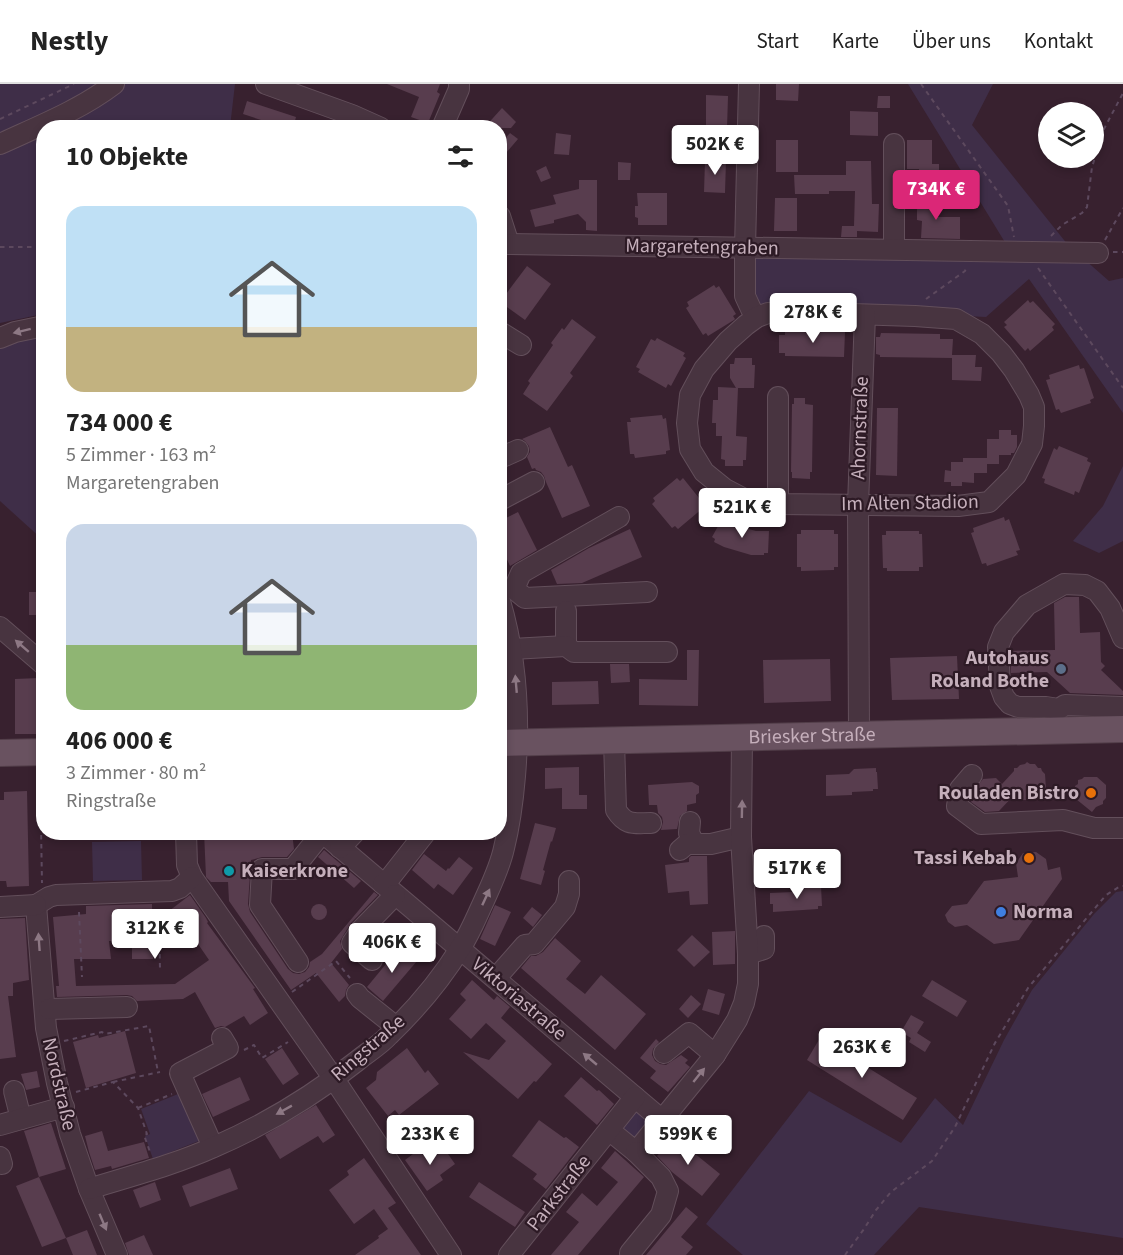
<!DOCTYPE html>
<html lang="de">
<head>
<meta charset="utf-8">
<style>
	:root { --surface:#fff; --page:#f2f2f2; --text:#222; --muted:#767676; --line:#e0e0e0; --accent:#db2777 }
	body { margin:0; font-family:"Source Sans 3",sans-serif; background:var(--page); color:var(--text); height:100vh; display:flex; flex-direction:column; font-size:22px; white-space:nowrap }
	* { box-sizing:border-box; margin:0 }
	p { font-size:20px; color:var(--muted) }
	.icon { flex:none; width:33px; height:33px; fill:none; stroke:currentColor; stroke-width:2; stroke-linecap:round; stroke-linejoin:round }
	.map { position:relative; flex:1; overflow:hidden }
	.side { position:absolute; left:36px; top:36px; width:471px; height:720px; display:flex; flex-direction:column; background:var(--surface); border-radius:24px; box-shadow:0 3px 9px #0003 }
	.side>* { flex:none }
	.controls { position:absolute; left:1038px; top:18px; display:grid; gap:12px }
	.controls a { display:grid; place-items:center; width:66px; height:66px; border-radius:50%; background:var(--surface); box-shadow:0 3px 9px #0003; font-size:30px }
	.price { position:absolute; translate:-50% -51px; padding:0 14px; border-radius:6px; background:#fff; color:#222; font-size:20px; line-height:39px; filter:drop-shadow(0 2px 3px #0008) }
	.price::after { content:''; position:absolute; left:50%; top:36px; width:18px; height:14px; margin-left:-9px; background:inherit; clip-path:polygon(0 0,100% 0,50% 100%) }
	.price.on { background:var(--accent); color:#fff }
	ul { padding:0; list-style:none }
	li { display:grid; align-content:center; gap:12px; height:318px; padding:0 30px }
	li span { display:grid; place-items:center; height:186px; border-radius:18px; color:#555 }
	li>.icon { margin-inline-start:auto }
	span .icon { width:108px; height:108px; fill:#fffc; stroke-width:1 }
	li b { font-size:26px }
	h2 { display:flex; justify-content:space-between; align-items:center; height:72px; padding:0 30px; font-size:26px }
	header { display:flex; align-items:center; gap:36px; box-sizing:border-box; height:84px; padding:0 30px; background:var(--surface); border-bottom:2px solid var(--line) }
	header strong { font-size:28px }
	nav { display:flex; gap:33px; margin-inline-start:auto; font-size:21px }
	.map>svg:first-child { display:block }
	.green { fill:#3f2e48 }
	.building { fill:#583d4e }
	.lines { fill:none; stroke-linecap:round; stroke-linejoin:round }
	.minor-casing { stroke:#634f5b; stroke-width:22 }
	.major-casing { stroke:#523e49; stroke-width:28 }
	.path { stroke:#5d495e; stroke-width:2; stroke-dasharray:4.5 4.5; stroke-linecap:butt }
	.minor { stroke:#483440; stroke-width:20 }
	.major { stroke:#695260; stroke-width:26 }
	.oneway { fill:#8d7884 }
	.service-dot { fill:#5c6f8a; stroke:#2d1a25; stroke-width:2 }
	.food-dot { fill:#e8710a; stroke:#2d1a25; stroke-width:2 }
	.culture-dot { fill:#0f9aa8; stroke:#2d1a25; stroke-width:2 }
	.shop-dot { fill:#3f7fe0; stroke:#2d1a25; stroke-width:2 }
	.labels { text-anchor:middle; dominant-baseline:central; stroke-width:4.5; stroke-linejoin:round; paint-order:stroke }
	.street-label { font-size:20px; fill:#c5afbb; stroke:#2d1a25 }
	.poi-label { font-size:20px; font-weight:bold; fill:#c5afbb; stroke:#2d1a25; text-anchor:end }
</style>
</head>
<body>
<header>
<strong>Nestly</strong>
<nav><a>Start</a><a>Karte</a><a>Über uns</a><a>Kontakt</a></nav>
</header>
<div class="map">
<svg width="1123" height="1171" viewBox="0 0 1123 1171">
	<rect width="100%" height="100%" fill="#38212f"/>
	<g class="green">
		<polygon points="0,0 235,0 230,43 44,44 43,230 0,239"/>
		<polygon points="908,0 993,0 972,41 1068,161 1109,197 1123,194 1123,329 1029,195 986,233 761,222 754,209 753,176 757,172 1014,173"/>
		<polygon points="43,251 43,456 0,417 0,263"/>
		<polygon points="1123,382 1123,457 1099,469 1073,457 1103,422"/>
		<polygon points="141,757 142,796 93,797 92,758"/>
		<polygon points="1123,807 1123,1154 919,1123 874,1171 743,1171 706,1140 809,1007 901,1059 935,1014 963,1041 1004,956 1032,906 1094,830 1116,808"/>
		<polygon points="183,1008 204,1055 153,1075 145,1052 150,1050 141,1025"/>
		<polygon points="638,1025 651,1034 641,1055 630,1058 619,1040"/>
	</g>
	<g class="building">
		<polygon points="387,0 440,0 437,8 440,10 428,39 411,33 419,13"/>
		<polygon points="776,0 799,0 798,17 776,16"/>
		<polygon points="706,11 728,12 727,44 706,43"/>
		<polygon points="878,12 890,12 890,24 877,24"/>
		<polygon points="247,17 296,33 293,44 258,44 261,36 243,30"/>
		<polygon points="502,24 516,38 511,44 484,44"/>
		<polygon points="850,27 878,28 878,52 850,51"/>
		<polygon points="510,49 518,55 500,76 500,60"/>
		<polygon points="556,49 571,51 569,71 554,70"/>
		<polygon points="673,49 708,50 707,69 673,68"/>
		<rect x="776" y="56" width="22" height="32"/>
		<polygon points="907,56 932,56 932,80 939,80 939,93 920,93 919,85 907,85"/>
		<polygon points="705,76 726,76 725,109 704,108"/>
		<polygon points="846,77 871,77 872,120 879,120 878,148 857,147 857,153 841,153 842,142 854,142 855,107 829,107 829,110 795,110 794,91 846,91"/>
		<polygon points="618,78 631,79 630,96 618,96"/>
		<polygon points="546,82 551,94 541,98 536,87"/>
		<polygon points="579,96 597,96 597,147 586,146 586,138 578,130 554,136 554,139 535,143 530,126 556,120 553,111 579,105"/>
		<polygon points="637,109 667,109 667,141 638,141 638,134 635,133 635,122 638,122"/>
		<polygon points="775,114 797,114 797,147 774,147"/>
		<polygon points="917,114 937,114 937,133 960,133 960,155 921,154 922,137 917,136"/>
		<polygon points="527,182 551,200 525,236 500,218"/>
		<polygon points="714,201 716,204 719,202 736,230 733,232 735,235 734,236 708,252 706,249 703,251 686,224 689,222 687,218"/>
		<polygon points="1028,216 1030,219 1033,217 1055,240 1052,243 1054,246 1030,267 1028,264 1025,267 1004,243 1007,241 1004,238"/>
		<polygon points="572,235 596,253 570,289 573,292 547,327 523,310 530,299 528,297 553,261 551,259 562,244 564,246"/>
		<polygon points="785,247 845,248 844,273 785,272 785,269 779,269 779,251 785,251"/>
		<polygon points="881,249 940,250 940,255 953,255 952,271 976,271 975,283 982,283 981,297 952,296 952,274 880,273 880,271 876,270 876,253 880,253"/>
		<polygon points="657,254 685,269 683,272 686,274 671,302 668,300 666,304 638,288 640,285 636,283 651,255 655,257"/>
		<polygon points="735,274 752,274 752,281 755,281 754,304 736,304 730,294 730,280 734,280"/>
		<polygon points="1079,281 1080,285 1084,284 1094,314 1090,316 1091,319 1061,329 1059,325 1056,326 1046,296 1050,295 1049,291"/>
		<polygon points="718,303 738,304 736,352 747,353 746,376 743,376 743,382 725,382 725,376 721,375 722,352 716,352 716,339 712,339 713,316 718,316"/>
		<polygon points="794,314 805,314 805,320 813,321 812,388 810,388 810,395 792,394 792,388 791,388 792,320 794,320"/>
		<polygon points="877,324 898,324 897,392 876,391"/>
		<polygon points="662,331 663,335 666,334 670,366 666,367 666,370 635,374 634,370 630,370 627,338 631,338 630,334"/>
		<polygon points="550,343 568,383 572,381 590,422 562,434 546,398 544,392 541,388 536,386 535,384 532,385 527,373 530,368 529,362 525,357 522,355"/>
		<polygon points="999,346 1011,346 1011,351 1017,351 1017,363 1014,369 1011,369 1011,371 999,371 999,380 987,380 987,389 974,389 974,399 962,398 962,402 951,402 951,398 944,398 945,386 951,387 951,378 963,378 963,374 987,374 987,355 999,355"/>
		<polygon points="1059,362 1088,374 1087,377 1091,379 1079,409 1075,407 1074,411 1044,399 1045,395 1042,394 1054,364 1057,366"/>
		<polygon points="677,394 680,397 683,394 703,419 700,422 703,424 678,445 675,442 672,444 652,420 655,417 653,414"/>
		<polygon points="518,428 537,466 510,482 500,460 500,437"/>
		<polygon points="1004,433 1005,437 1009,435 1020,466 1016,467 1018,471 987,482 986,479 982,480 971,449 974,448 973,444"/>
		<polygon points="722,435 733,441 745,444 756,447 769,447 768,469 764,469 764,471 751,471 724,463 714,458 715,455 712,453"/>
		<polygon points="630,445 642,473 582,499 557,500 551,486 589,464"/>
		<polygon points="801,446 834,446 834,450 838,450 838,483 834,483 834,486 801,487 801,483 797,483 797,450 801,450"/>
		<polygon points="886,447 919,447 919,450 922,450 923,483 919,483 919,487 887,487 887,484 883,484 882,451 886,451"/>
		<rect x="29" y="508" width="15" height="23"/>
		<polygon points="1065,513 1079,513 1080,549 1100,548 1101,578 1105,582 1101,586 1123,607 1123,611 1070,609 1047,588 1011,589 1010,567 1055,566 1054,519"/>
		<polygon points="687,566 699,566 698,622 639,621 639,595 687,596"/>
		<polygon points="957,572 959,615 892,616 890,574"/>
		<polygon points="830,575 831,617 764,619 763,576"/>
		<polygon points="610,580 629,580 630,598 611,599"/>
		<polygon points="39,594 39,628 44,628 44,650 15,650 15,595"/>
		<polygon points="598,597 599,620 552,621 552,598"/>
		<polygon points="1027,678 1030,680 1035,680 1038,684 1041,684 1042,687 1045,690 1046,705 1042,709 1042,712 1039,712 1036,716 1021,716 1015,710 999,727 985,728 971,718 971,710 983,695 996,694 1002,700 1014,687 1014,684 1017,684 1020,681 1025,680"/>
		<polygon points="579,683 579,711 587,711 587,725 562,725 562,704 545,705 545,684"/>
		<polygon points="876,684 876,688 877,688 878,705 873,705 873,707 852,708 852,711 826,712 826,691 849,690 854,685"/>
		<polygon points="1084,693 1097,693 1106,701 1106,714 1103,717 1103,720 1096,723 1092,728 1076,715 1075,702 1078,700 1078,696 1082,695"/>
		<polygon points="692,698 699,702 699,709 696,711 696,719 687,721 687,727 680,732 677,745 661,746 663,738 662,733 658,729 657,721 649,721 648,701"/>
		<polygon points="27,707 29,802 7,803 6,797 0,797 0,716 4,716 4,708"/>
		<polygon points="535,739 556,744 552,758 551,757 543,786 545,787 541,801 520,795"/>
		<polygon points="204,748 292,748 294,765 287,773 262,773 251,776 248,820 250,828 288,885 293,889 299,890 305,888 309,883 310,878 322,870 374,808 378,811 351,839 340,857 342,865 331,879 349,901 346,906 345,912 339,918 316,889 291,906 229,817 228,798 211,798 206,793"/>
		<polygon points="324,766 361,797 354,804 318,773"/>
		<polygon points="1036,768 1046,775 1048,786 1060,783 1062,795 1019,856 994,860 967,841 955,843 948,838 945,831 952,822 967,820 984,797 1018,793 1016,779 1023,769"/>
		<polygon points="424,770 446,787 448,784 449,785 459,773 473,784 453,811 438,800 434,805 412,786"/>
		<polygon points="691,772 707,772 708,820 690,821 689,807 668,809 665,781 689,778 689,774"/>
		<polygon points="821,802 822,822 818,822 818,825 773,828 773,820 770,820 770,809 793,808 799,803"/>
		<polygon points="190,811 206,834 208,838 207,839 255,904 253,905 268,929 250,941 244,932 225,943 221,942 215,944 195,908 183,915 137,917 132,912 127,911 57,913 56,902 59,902 53,833 86,830 86,822 152,820 153,875 132,875 132,857 109,857 111,875 74,875 76,902 175,900 209,876 187,844 182,847 169,827"/>
		<circle cx="319" cy="828" r="8"/>
		<polygon points="495,821 511,828 495,862 480,855"/>
		<polygon points="532,823 542,831 533,843 523,834"/>
		<polygon points="25,834 29,896 13,899 13,912 8,912 16,973 0,975 0,835"/>
		<polygon points="735,847 735,880 713,881 712,848"/>
		<polygon points="692,851 710,868 694,883 677,866"/>
		<polygon points="556,853 555,854 581,877 566,895 585,910 601,891 646,930 615,966 521,884 531,872 536,872 543,868"/>
		<polygon points="400,863 417,877 383,917 367,903"/>
		<polygon points="472,896 494,916 497,912 510,923 501,934 552,980 536,998 534,997 518,1015 463,968 489,976 506,957 486,939 471,955 449,935 466,916 460,910"/>
		<polygon points="932,896 967,917 957,933 922,912"/>
		<polygon points="708,905 725,910 719,931 702,926"/>
		<polygon points="691,911 701,920 688,934 679,925"/>
		<polygon points="911,931 924,938 917,949 931,958 925,968 909,958 911,954 901,948"/>
		<polygon points="125,947 136,989 86,1004 73,958 98,951 99,954"/>
		<polygon points="820,954 917,1014 903,1036 807,976"/>
		<polygon points="656,955 659,958 653,965 652,971 655,977 660,980 666,981 681,971 688,976 685,979 690,983 668,1008 650,994 656,987 640,974"/>
		<polygon points="282,964 299,990 283,1001 265,975"/>
		<polygon points="407,964 425,989 428,986 439,1000 399,1031 395,1026 388,1032 366,1004 376,996 377,988"/>
		<polygon points="37,987 40,1003 26,1006 21,990"/>
		<polygon points="240,993 250,1016 213,1033 202,1010"/>
		<polygon points="581,993 597,1007 599,1006 614,1020 597,1041 564,1012"/>
		<polygon points="316,1021 335,1051 323,1059 318,1052 280,1075 265,1051"/>
		<polygon points="539,1036 564,1054 566,1053 579,1063 546,1105 533,1095 537,1090 512,1072"/>
		<polygon points="51,1039 66,1085 39,1093 66,1154 42,1163 16,1102 39,1093 24,1047"/>
		<polygon points="102,1047 108,1067 144,1058 149,1074 112,1085 111,1082 95,1086 89,1068 85,1052"/>
		<polygon points="673,1052 720,1090 702,1112 672,1088 657,1072"/>
		<polygon points="441,1060 455,1080 440,1091 443,1096 427,1107 405,1076 421,1064 425,1071"/>
		<polygon points="615,1067 644,1093 578,1171 551,1171 579,1138 566,1128 582,1109 597,1122 618,1098 601,1084"/>
		<polygon points="364,1074 396,1119 388,1124 421,1171 355,1171 379,1154 378,1152 388,1145 374,1125 354,1140 329,1106 349,1091 347,1087"/>
		<polygon points="230,1084 238,1105 190,1123 182,1102"/>
		<polygon points="155,1098 161,1116 140,1124 133,1106"/>
		<polygon points="479,1098 525,1128 515,1143 469,1113"/>
		<polygon points="686,1123 698,1133 681,1153 693,1163 686,1171 646,1171"/>
		<polygon points="87,1146 97,1171 73,1171 66,1154"/>
		<polygon points="144,1151 153,1171 129,1171 125,1159"/>
	</g>
	<g class="lines">
		<g class="minor-casing">
			<g id="minor">
				<polyline points="266,0 352,31 381,44"/>
				<polyline points="749,0 745,164 745,212 751,225 757,233"/>
				<polyline points="442,44 459,5 459,0"/>
				<path d="M0 60C39 42 80 26 114 0"/>
				<polyline points="894,60 894,165"/>
				<polyline points="500,132 509,160"/>
				<polyline points="509,160 1098,169"/>
				<polygon points="790,228 915,232 956,235 982,250 1001,269 1014,286 1029,311 1034,323 1034,342 1032,360 1016,391 989,418 958,422 778,420 752,419 725,405 704,388 690,365 687,339 690,311 704,285 728,257 746,241 757,233 768,229"/>
				<polyline points="500,248 521,261"/>
				<polyline points="0,254 15,248 44,242"/>
				<polyline points="778,313 778,420"/>
				<polyline points="500,374 518,366"/>
				<polyline points="500,416 534,398"/>
				<polyline points="619,433 521,489 514,505 525,514 647,508"/>
				<polyline points="0,543 44,581"/>
				<polyline points="1123,554 1110,524 1097,507 1085,501 1064,500 1027,521 1004,548 998,563 1000,602 1004,613 1010,620 1018,623 1046,623 1059,625 1065,621 1123,623"/>
				<polyline points="566,562 566,527"/>
				<polyline points="512,565 566,562 574,568 667,568"/>
				<polyline points="859,651 858,421 865,231"/>
				<path d="M614 656 616 726C626 742 634 739 651 739"/>
				<polyline points="972,691 960,705 957,722 981,740 1063,736 1094,744 1123,744"/>
				<polyline points="690,738 689,749 694,759"/>
				<polyline points="186,748 187,781 192,793 334,995 451,1171"/>
				<polyline points="322,748 662,1036"/>
				<polyline points="340,764 355,748"/>
				<polyline points="680,766 687,760 711,760 741,753"/>
				<polyline points="383,800 389,795 426,748"/>
				<polyline points="36,821 46,944 57,999 70,1050 89,1105 117,1171"/>
				<polyline points="36,821 49,813 56,811 172,807 180,804 192,793"/>
				<polyline points="0,823 36,821"/>
				<polyline points="748,870 764,865 764,852"/>
				<polyline points="372,876 352,859 361,846 395,811"/>
				<polyline points="298,878 260,821 262,785 293,785 322,749"/>
				<polyline points="496,894 525,861 534,860 565,823 569,810 569,797"/>
				<polyline points="357,910 360,914 390,938"/>
				<polyline points="49,925 127,923"/>
				<polyline points="664,969 689,949 715,971"/>
				<polyline points="14,1007 21,1035"/>
				<polyline points="0,1041 64,1023"/>
				<polyline points="609,1046 636,1068 715,971 737,936 744,919 748,900 748,870 741,753 742,653"/>
				<polyline points="213,1063 180,989 228,964 222,954"/>
				<polyline points="0,1073 2,1080"/>
				<path d="M89 1105C131 1092 174 1081 214 1063 265 1041 314 1011 357 977 368 968 380 961 389 951 415 926 442 894 461 863 470 849 476 834 483 819 491 801 500 783 504 764 510 740 513 716 515 692 520 633 517 575 500 517"/>
				<polyline points="630,1169 661,1131 668,1107 661,1093 636,1068"/>
				<polyline points="509,1171 635,1013"/>
			</g>
		</g>
		<g class="major-casing">
			<g id="major">
				<path id="s1" d="M500 659 1123 645"/>
				<polyline points="0,669 44,668"/>
			</g>
		</g>
		<g class="path">
			<polyline points="921,0 1008,122 1014,153"/>
			<polyline points="0,35 74,0"/>
			<polyline points="1051,152 1062,141 1082,129 1087,123 1092,83 1104,45 1123,9"/>
			<polyline points="1105,156 1123,124"/>
			<polyline points="0,163 44,163"/>
			<polyline points="1113,168 1123,168"/>
			<polyline points="1038,184 1123,304"/>
			<polyline points="926,215 965,187 966,184"/>
			<polyline points="40,688 42,799"/>
			<polyline points="159,825 160,887"/>
			<polyline points="79,828 82,893"/>
			<polyline points="292,908 336,877 350,894"/>
			<polyline points="64,957 102,948 105,950 149,942 158,988"/>
			<polyline points="244,966 254,961 262,974 288,958"/>
			<polyline points="113,998 160,988"/>
			<polyline points="76,1008 113,998 138,1024 147,1050 144,1051 150,1068"/>
			<polyline points="138,1024 172,1010"/>
			<polyline points="845,1171 864,1145 876,1126 891,1108 932,1077 955,1043 995,959 1028,904 1106,811 1119,803 1123,802"/>
		</g>
		<use href="#minor" class="minor"/>
		<use href="#major" class="major"/>
	</g>
	<defs><path id="oneway-solid" d="M-6-.8H1V-3.2L6.5 0L1 3.2V.8H-6Z" transform="scale(1.5)"/></defs>
	<g class="oneway">
		<use href="#oneway-solid" transform="translate(22 247) rotate(166)"/>
		<use href="#oneway-solid" transform="translate(22 562) rotate(-139)"/>
		<use href="#oneway-solid" transform="translate(516 600) rotate(-95)"/>
		<use href="#oneway-solid" transform="translate(742 725) rotate(-89)"/>
		<use href="#oneway-solid" transform="translate(486 813) rotate(-65)"/>
		<use href="#oneway-solid" transform="translate(39 858) rotate(-94)"/>
		<use href="#oneway-solid" transform="translate(590 975) rotate(-140)"/>
		<use href="#oneway-solid" transform="translate(699 991) rotate(-51)"/>
		<use href="#oneway-solid" transform="translate(284 1026) rotate(151)"/>
		<use href="#oneway-solid" transform="translate(103 1138) rotate(67)"/>
	</g>
	<circle class="service-dot" cx="1061" cy="585" r="6"/>
	<g class="food-dot">
		<circle cx="1091" cy="709" r="6"/>
		<circle cx="1029" cy="774" r="6"/>
	</g>
	<circle class="culture-dot" cx="229" cy="787" r="6"/>
	<circle class="shop-dot" cx="1001" cy="828" r="6"/>
	<g class="labels">
		<g class="street-label">
			<text transform="translate(702 163) rotate(1)">Margaretengraben</text>
			<text transform="translate(860 344) rotate(-88)">Ahornstraße</text>
			<text transform="translate(910 419) rotate(-1)">Im Alten Stadion</text>
			<text stroke="none"><textPath href="#s1" startOffset="312">Briesker Straße</textPath></text>
			<text transform="translate(519 915) rotate(40)">Viktoriastraße</text>
			<text transform="translate(368 964) rotate(-41)">Ringstraße</text>
			<text transform="translate(59 1000) rotate(77)">Nordstraße</text>
			<text transform="translate(559 1109) rotate(-52)">Parkstraße</text>
		</g>
		<g class="poi-label">
			<text x="1049" y="574">Autohaus<tspan x="1049" dy="23">Roland Bothe</tspan></text>
			<text x="1079" y="709">Rouladen Bistro</text>
			<text x="1017" y="774">Tassi Kebab</text>
			<text x="241" y="787" text-anchor="start">Kaiserkrone</text>
			<text x="1013" y="828" text-anchor="start">Norma</text>
		</g>
	</g>
</svg>
<div class="controls">
<a><svg class="icon" aria-label="layers" viewBox="0 0 24 24"><path d="M12 4l9 5-9 5-9-5zM3 14l9 5 9-5"/></svg></a>
</div>
<b class="price" style="left:715px;top:92px">502K €</b>
<b class="price on" style="left:936px;top:137px">734K €</b>
<b class="price" style="left:813px;top:260px">278K €</b>
<b class="price" style="left:742px;top:455px">521K €</b>
<b class="price" style="left:797px;top:816px">517K €</b>
<b class="price" style="left:155px;top:876px">312K €</b>
<b class="price" style="left:392px;top:890px">406K €</b>
<b class="price" style="left:862px;top:995px">263K €</b>
<b class="price" style="left:430px;top:1082px">233K €</b>
<b class="price" style="left:688px;top:1082px">599K €</b>
<section class="side">
<h2>10 Objekte<svg class="icon" aria-label="filters" viewBox="0 0 24 24"><path d="M4 7h16M4 17h16"/><circle cx="9" cy="7" r="2"/><circle cx="15" cy="17" r="2"/></svg></h2>
<ul>
<li><span style="background:linear-gradient(#bfe0f5 65%,#c2b280 0)"><svg class="icon" aria-label="home" viewBox="0 0 24 24"><path d="M3 11l9-7 9 7M6 9v11h12V9"/></svg></span><div><b>734 000 €</b><p>5 Zimmer · 163 m²</p><p>Margaretengraben</p></div></li>
<li><span style="background:linear-gradient(#c9d6e8 65%,#8fb573 0)"><svg class="icon" aria-label="home" viewBox="0 0 24 24"><path d="M3 11l9-7 9 7M6 9v11h12V9"/></svg></span><div><b>406 000 €</b><p>3 Zimmer · 80 m²</p><p>Ringstraße</p></div></li>
</ul>
</section>
</div>
</body>
</html>
